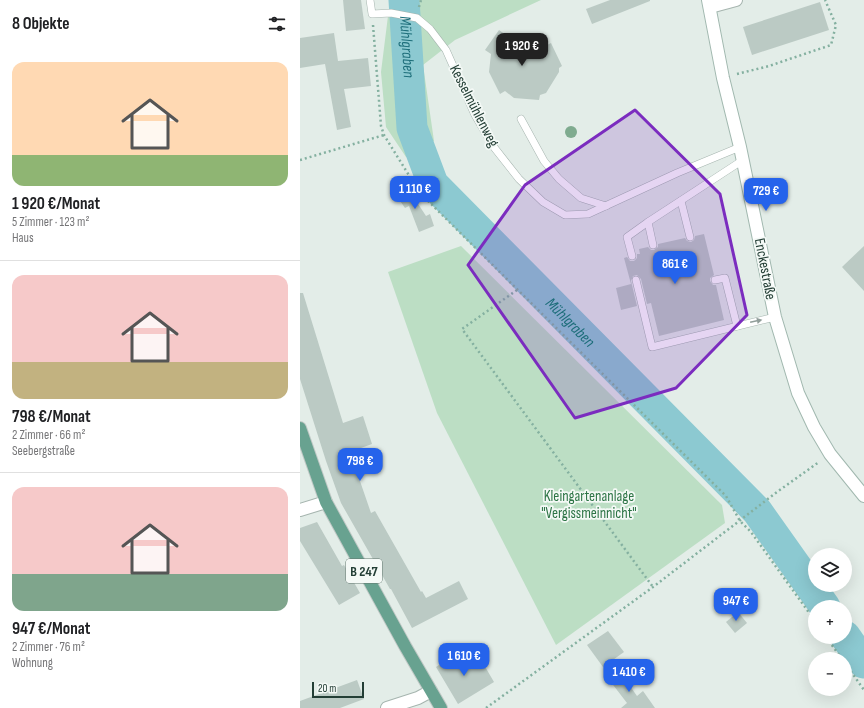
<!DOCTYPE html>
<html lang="de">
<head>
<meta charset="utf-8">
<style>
	:root { --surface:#fff; --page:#f2f2f2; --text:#202124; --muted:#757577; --line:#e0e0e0; --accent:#2563eb }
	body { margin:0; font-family:"Sofia Sans Condensed",sans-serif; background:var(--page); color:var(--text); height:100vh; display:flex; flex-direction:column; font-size:15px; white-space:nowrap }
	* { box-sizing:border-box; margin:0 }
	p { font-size:13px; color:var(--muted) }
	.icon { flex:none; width:22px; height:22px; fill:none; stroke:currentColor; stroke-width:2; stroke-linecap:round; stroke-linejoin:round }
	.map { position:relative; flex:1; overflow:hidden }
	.side { display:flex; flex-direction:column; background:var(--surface); width:300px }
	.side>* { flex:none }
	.fabs { position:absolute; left:508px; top:548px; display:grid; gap:8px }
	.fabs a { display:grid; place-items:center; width:44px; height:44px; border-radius:50%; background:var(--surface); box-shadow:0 4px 16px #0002; font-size:20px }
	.scale { position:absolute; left:12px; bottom:10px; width:52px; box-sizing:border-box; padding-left:4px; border:2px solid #233e35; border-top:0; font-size:11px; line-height:14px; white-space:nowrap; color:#233e35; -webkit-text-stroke:3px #f4f9f6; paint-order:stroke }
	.price { position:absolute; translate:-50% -34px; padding:0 9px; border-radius:8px; background:var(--accent); color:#fff; font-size:13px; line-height:26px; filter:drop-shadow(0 1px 2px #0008) }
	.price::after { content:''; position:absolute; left:50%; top:24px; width:12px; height:9px; margin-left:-6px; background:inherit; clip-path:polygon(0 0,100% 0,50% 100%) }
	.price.active { background:#222; color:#fff }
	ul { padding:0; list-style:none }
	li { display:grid; align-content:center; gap:8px; height:212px; padding:0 12px }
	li+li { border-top:1px solid var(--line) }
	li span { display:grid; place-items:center; height:124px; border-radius:12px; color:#555 }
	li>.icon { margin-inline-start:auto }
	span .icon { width:72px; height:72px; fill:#fffc; stroke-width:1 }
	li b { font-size:17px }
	h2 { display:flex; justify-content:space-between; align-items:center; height:48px; padding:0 12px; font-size:17px }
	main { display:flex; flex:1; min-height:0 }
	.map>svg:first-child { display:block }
	.green { fill:#bcdec4 }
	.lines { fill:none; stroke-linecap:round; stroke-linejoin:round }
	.river { stroke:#8cc9d1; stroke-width:31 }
	.building { fill:#bbcac4 }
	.lane-casing { stroke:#a6b5af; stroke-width:8 }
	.street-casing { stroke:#a6b5af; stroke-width:14 }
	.secondary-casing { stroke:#a1b8af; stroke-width:14 }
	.primary-casing { stroke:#c1c9c6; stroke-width:14 }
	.path { stroke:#84b0a0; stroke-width:2.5; stroke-dasharray:2 3; stroke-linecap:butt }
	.lane { stroke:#fff; stroke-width:7 }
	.street { stroke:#fff; stroke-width:12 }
	.secondary { stroke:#fff; stroke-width:12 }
	.primary { stroke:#68a290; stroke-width:12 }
	.tree { fill:#7fab8f }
	.oneway { fill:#919e9a }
	.marked { fill:#7b2cbf; fill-opacity:0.2; stroke:#7b2cbf; stroke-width:3; stroke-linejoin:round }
	.labels { text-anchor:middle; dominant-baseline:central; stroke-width:3.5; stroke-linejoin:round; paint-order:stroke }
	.shield { fill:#f4f9f6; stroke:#62766f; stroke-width:1 }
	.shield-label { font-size:14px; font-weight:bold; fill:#233e35 }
	.street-label { font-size:15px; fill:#233e35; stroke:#f4f9f6 }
	.park-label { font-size:15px; fill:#2d7546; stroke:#f4f9f6 }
	.water-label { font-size:16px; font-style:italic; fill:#1d6e7a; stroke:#f4f9f6 }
</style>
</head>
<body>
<main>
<section class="side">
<h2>8 Objekte<svg class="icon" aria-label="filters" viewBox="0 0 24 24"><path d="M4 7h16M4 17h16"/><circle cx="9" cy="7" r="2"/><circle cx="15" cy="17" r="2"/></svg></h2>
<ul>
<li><span style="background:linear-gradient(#ffd9b3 75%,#8fb573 0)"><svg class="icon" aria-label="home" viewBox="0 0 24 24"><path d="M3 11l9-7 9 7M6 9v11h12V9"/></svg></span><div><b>1 920 €/Monat</b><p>5 Zimmer · 123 m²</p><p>Haus</p></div></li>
<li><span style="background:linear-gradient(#f6c9c9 70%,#c2b280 0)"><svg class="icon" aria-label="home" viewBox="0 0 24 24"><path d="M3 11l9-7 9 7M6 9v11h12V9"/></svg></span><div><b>798 €/Monat</b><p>2 Zimmer · 66 m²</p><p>Seebergstraße</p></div></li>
<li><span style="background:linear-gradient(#f6c9c9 70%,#7fa58c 0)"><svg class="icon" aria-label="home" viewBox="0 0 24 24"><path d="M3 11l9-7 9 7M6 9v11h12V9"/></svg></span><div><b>947 €/Monat</b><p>2 Zimmer · 76 m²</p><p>Wohnung</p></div></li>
</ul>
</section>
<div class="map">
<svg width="564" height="708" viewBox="0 0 564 708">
	<rect width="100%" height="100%" fill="#e3ede8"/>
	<g class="green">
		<polygon points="90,0 241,0 155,40 123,65 134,141 106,157 86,127 81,72"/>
		<polygon points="161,246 422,505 425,523 256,645 137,413 88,272"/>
	</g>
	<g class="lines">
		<g class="river">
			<path id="s1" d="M104 0 112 128 133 184 457 511 525 607"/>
			<polyline points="545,636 564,663"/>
		</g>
	</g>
	<g class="building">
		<polygon points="43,0 61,0 65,29 46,31"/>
		<polygon points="310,0 350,0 350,1 292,24 286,9"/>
		<polygon points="520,2 529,30 452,55 443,27"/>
		<polygon points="199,30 220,45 231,43 243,47 251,43 262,66 259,68 259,72 246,93 240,95 239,100 214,98 205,91 200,94 189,72 191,54 185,50"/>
		<polygon points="34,33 38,61 68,58 71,86 44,89 51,127 37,130 25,64 0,68 0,38"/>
		<polygon points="107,187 126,216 130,214 134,226 119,232 109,206 105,208 96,195"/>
		<polygon points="404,234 414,275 410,278 410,281 413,285 416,285 424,320 359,336 351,303 347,304 341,279 337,275 333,276 331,281 337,306 321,310 316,288 331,284 324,258 327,257 330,261 334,261 337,258 337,254 340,254 339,249 348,247 351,250 354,250 358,247 358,244 385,238 387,241 391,242 394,240 395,236"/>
		<polygon points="564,246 564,291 542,267"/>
		<polygon points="0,293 3,293 43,423 63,416 72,444 50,452 71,513 75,511 121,592 122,591 126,598 159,581 168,599 112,628 91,589 90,589 41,503 26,461 0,379"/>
		<polygon points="17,522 42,566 44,565 60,593 39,605 0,541 0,528"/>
		<polygon points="438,612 447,623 435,633 426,622"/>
		<polygon points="308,631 324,652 303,667 287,645"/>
		<polygon points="159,652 167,666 180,658 194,682 158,704 136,667"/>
		<polygon points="318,669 337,696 343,691 355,708 321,708 327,703 307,677"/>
		<polygon points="57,680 64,699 40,708 0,708 0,701"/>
	</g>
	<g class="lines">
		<g class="lane-casing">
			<g id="lane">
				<polyline points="70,0 72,14 91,13 117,18 130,29 146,50 175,115 193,146 219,179 243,202 265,215 288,214 377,173 440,147"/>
				<polyline points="221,119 244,161 259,179 281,198 306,206"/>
				<polyline points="381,201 390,237"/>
				<polyline points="353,245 348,222 443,160"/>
				<polyline points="332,256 327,237 348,222"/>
				<polyline points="336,280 352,347 475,317"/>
				<polyline points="415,280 425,278 437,326"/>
			</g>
		</g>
		<g class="street-casing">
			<g id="street">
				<polyline points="410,7 436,0"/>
				<polyline points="0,510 26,502"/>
				<polyline points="87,708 118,698 131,691"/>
			</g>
		</g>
		<g class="secondary-casing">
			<polyline id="secondary" points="408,0 423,78 440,147 475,317 498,393 514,427 530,454 564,496"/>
		</g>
		<g class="primary-casing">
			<polyline id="primary" points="0,428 26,502 105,646 141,708"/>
		</g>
		<g class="path">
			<polyline points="119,7 121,0"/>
			<polyline points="73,25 81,126 84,135 120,193 426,496 440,521 451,532 515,621"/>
			<polyline points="437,74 469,66 531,45 536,25 525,0"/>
			<polyline points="0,160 84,135"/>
			<polyline points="217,290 162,329 353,587"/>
			<polyline points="526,637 542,659"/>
			<polyline points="545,663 564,690"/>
			<polyline points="186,708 353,587 477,492 519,462"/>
		</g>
		<use href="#lane" class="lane"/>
		<use href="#street" class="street"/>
		<use href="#secondary" class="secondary"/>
		<use href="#primary" class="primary"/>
	</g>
	<circle class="tree" cx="271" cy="132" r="6"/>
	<defs><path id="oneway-solid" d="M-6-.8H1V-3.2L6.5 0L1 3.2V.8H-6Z"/></defs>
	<use class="oneway" href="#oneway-solid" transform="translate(456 321) rotate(-12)"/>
	<path class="marked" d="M335 110 420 194 447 315 376 388 275 418 168 265 225 185Z"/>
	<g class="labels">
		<rect class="shield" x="46" y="559" width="36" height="24" rx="3"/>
		<g class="shield-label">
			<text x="64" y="571">B 247</text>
		</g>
		<g class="street-label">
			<text transform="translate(174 106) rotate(63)">Kesselmühlenweg</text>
			<text transform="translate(465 269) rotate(79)">Enckestraße</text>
		</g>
		<g class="park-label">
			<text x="289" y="496">Kleingartenanlage<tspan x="289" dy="17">"Vergissmeinnicht"</tspan></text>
		</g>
		<g class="water-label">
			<text stroke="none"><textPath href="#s1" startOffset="47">Mühlgraben</textPath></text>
			<text stroke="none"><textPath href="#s1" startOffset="383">Mühlgraben</textPath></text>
		</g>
	</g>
</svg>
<div class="fabs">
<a><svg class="icon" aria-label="layers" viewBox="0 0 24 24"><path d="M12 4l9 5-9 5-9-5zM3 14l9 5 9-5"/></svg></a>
<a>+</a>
<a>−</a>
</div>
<div class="scale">20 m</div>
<b class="price active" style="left:222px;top:67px">1 920 €</b>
<b class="price" style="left:115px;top:210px">1 110 €</b>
<b class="price" style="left:466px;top:212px">729 €</b>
<b class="price" style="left:375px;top:285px">861 €</b>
<b class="price" style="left:60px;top:482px">798 €</b>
<b class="price" style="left:436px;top:622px">947 €</b>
<b class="price" style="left:164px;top:677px">1 610 €</b>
<b class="price" style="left:329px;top:693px">1 410 €</b>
</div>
</main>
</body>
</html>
